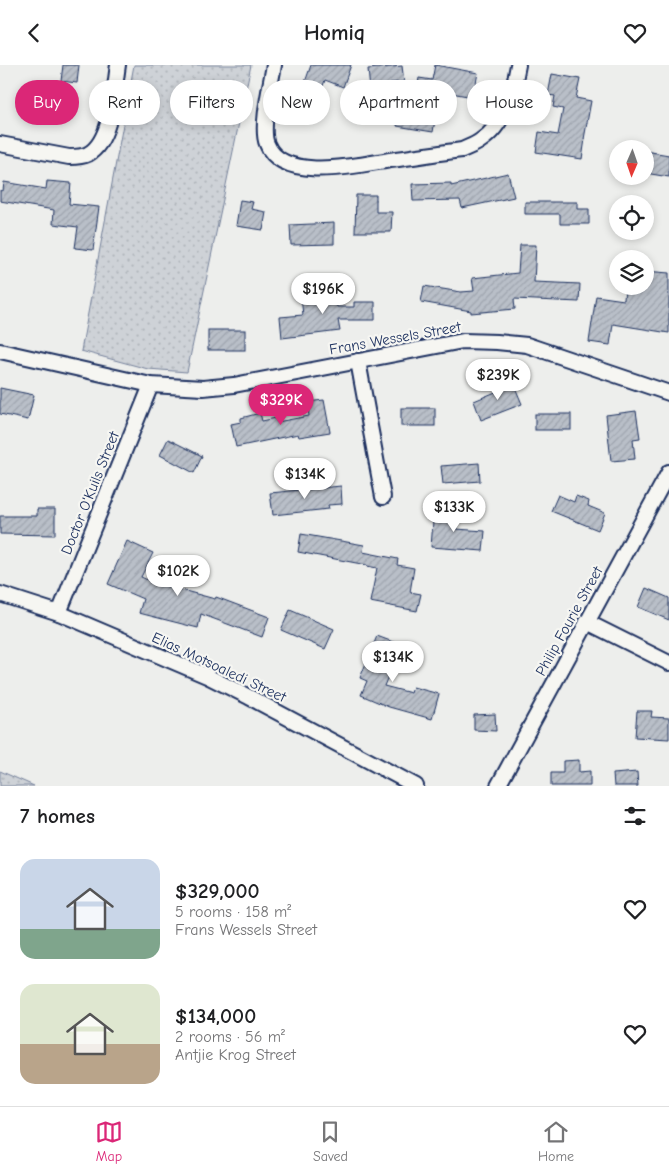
<!DOCTYPE html>
<html lang="en">
<head>
<meta charset="utf-8">
<style>
	:root { --surface:#fff; --page:#f6f6f6; --text:#202124; --muted:#757577; --line:#e0e0e0; --accent:#db2777 }
	body { margin:0; font-family:"Comic Neue",sans-serif; background:var(--page); color:var(--text); height:100vh; display:flex; flex-direction:column; font-size:19px; white-space:nowrap }
	* { box-sizing:border-box; margin:0 }
	p { font-size:16px; color:var(--muted) }
	.icon { flex:none; width:28px; height:28px; fill:none; stroke:currentColor; stroke-width:2; stroke-linecap:round; stroke-linejoin:round }
	.map { position:relative; height:721px; overflow:hidden }
	.details { display:flex; flex-direction:column; background:var(--surface); flex:1 }
	.details>* { flex:none }
	.hud { position:absolute; left:15px; top:15px; width:640px; height:45px; display:flex; gap:10px }
	.needle { width:32px; rotate:182deg }
	.fabs { position:absolute; left:609px; top:75px; display:grid; gap:10px }
	.fabs a { display:grid; place-items:center; width:45px; height:45px; border-radius:50%; background:var(--surface); box-shadow:0 2px 8px #0003; font-size:25px }
	.price { position:absolute; translate:-50% -42px; padding:0 11px; border-radius:18px; background:#fff; color:#222; font-size:16px; line-height:32px; filter:drop-shadow(0 1px 2px #0008) }
	.price::after { content:''; position:absolute; left:50%; top:30px; width:15px; height:11px; margin-left:-8px; background:inherit; clip-path:polygon(0 0,100% 0,50% 100%) }
	.price.current { background:var(--accent); color:#fff }
	ul { padding:0; list-style:none }
	li { display:flex; align-items:center; gap:15px; height:125px; padding:0 20px }
	li span { display:grid; place-items:center; flex:none; width:140px; height:100px; border-radius:15px; color:#555 }
	li>.icon { margin-inline-start:auto }
	span .icon { width:60px; height:60px; fill:#fffc; stroke-width:1 }
	li b { font-size:21px }
	h2 { display:flex; justify-content:space-between; align-items:center; height:60px; padding:0 20px; font-size:21px }
	.tag { padding:0 18px; border-radius:22px; background:var(--surface); box-shadow:0 2px 8px #0003; font-size:18px; line-height:45px }
	.tag.current { background:var(--accent); color:#fff }
	header { display:flex; justify-content:space-between; align-items:center; height:65px; padding:0 20px; background:var(--surface); font-size:22px; font-weight:600 }
	.menu { display:flex; justify-content:space-around; align-items:center; height:70px; border-top:1px solid var(--line); background:var(--surface); font-size:14px; color:var(--muted) }
	.menu a { display:grid; justify-items:center; gap:2px }
	.menu .current { color:var(--accent) }
	.map>svg:first-child { display:block }
	.grass { fill:url(#grass-dots); stroke:#74809a }
	.building { fill:url(#building-hatch); stroke:#1b2f5e }
	.lines { fill:none; stroke-linecap:round; stroke-linejoin:round }
	.minor-casing { stroke:#1b2f5e; stroke-width:18 }
	.minor { stroke:#f6f6f2; stroke-width:14 }
	.labels { text-anchor:middle; dominant-baseline:central; stroke-width:4.5; stroke-linejoin:round; paint-order:stroke }
	.street-label { font-size:15px; fill:#1b2f5e; stroke:#f6f6f2 }
</style>
</head>
<body>
<header><svg class="icon" aria-label="back" viewBox="0 0 24 24"><path d="M15 5l-7 7 7 7"/></svg>Homiq<svg class="icon" aria-label="heart" viewBox="0 0 24 24"><path d="M12 20l-8-8c-3-5 5-10 8-4 3-6 11-1 8 4z"/></svg></header>
<div class="map">
<svg width="669" height="721" viewBox="0 0 669 721">
	<defs>
		<pattern id="grass-dots" width="8" height="8" patternUnits="userSpaceOnUse" patternTransform="scale(1.25)"><rect width="8" height="8" fill="#ced2d7"/><path d="M2 2h.1M6 6h.1" fill="none" stroke="#b0b5bb" stroke-width="1.8" stroke-linecap="round"/></pattern>
		<pattern id="building-hatch" width="6" height="6" patternUnits="userSpaceOnUse" patternTransform="scale(1.25)"><rect width="6" height="6" fill="#b9bfc8"/><path d="M-1 1l2-2M0 6l6-6M5 7l2-2" fill="none" stroke="#9ea4ae"/></pattern>
	</defs>
	<rect width="100%" height="100%" fill="#edeeec"/>
	<filter id="ink" filterUnits="userSpaceOnUse"><feTurbulence type="fractalNoise" baseFrequency=".02" numOctaves="2"/><feDisplacementMap in="SourceGraphic" scale="10" xChannelSelector="R" yChannelSelector="G"/><feConvolveMatrix kernelMatrix="1 2 1 2 8 2 1 2 1" color-interpolation-filters="sRGB"/></filter>
	<g filter="url(#ink)">
		<g class="grass">
			<polygon points="134,0 251,0 187,307 148,304 81,286"/>
			<polygon points="0,706 34,721 0,721"/>
		</g>
		<g class="building">
			<polygon points="63,0 79,0 77,18 61,16"/>
			<polygon points="311,0 351,0 343,22 325,15 318,35 301,29"/>
			<polygon points="435,0 478,8 473,32 440,26 433,67 397,61 401,39 414,41 419,13 432,15"/>
			<polygon points="402,1 404,17 390,18 392,36 366,38 365,26 370,25 368,4"/>
			<polygon points="552,9 580,14 576,33 591,36 584,74 585,74 582,94 536,87 539,67 558,70 563,44 553,42 555,31 548,30"/>
			<polygon points="645,86 669,90 669,112 645,108"/>
			<polygon points="508,108 514,132 462,143 460,135 413,136 412,119 451,118 451,121"/>
			<polygon points="47,116 71,118 69,139 99,142 93,185 75,183 78,162 53,159 54,145 0,136 0,125 3,126 4,117 46,124"/>
			<polygon points="356,130 376,130 376,147 392,147 391,167 355,167"/>
			<polygon points="240,135 253,137 251,144 266,147 263,165 236,161"/>
			<polygon points="525,137 577,137 577,144 589,144 589,159 560,159 560,149 525,149"/>
			<polygon points="334,158 334,179 291,180 290,160"/>
			<polygon points="520,180 536,180 534,217 580,219 579,237 514,234 515,244 471,248 471,246 421,237 424,221 461,227 474,226 472,213 518,208"/>
			<polygon points="645,206 669,208 669,268 613,259 610,280 589,277 596,231 624,235 625,221 645,221"/>
			<polygon points="322,220 324,237 336,237 337,242 354,242 354,237 375,237 375,255 338,255 340,266 282,273 280,252 303,250 300,223"/>
			<rect x="208" y="265" width="37" height="20"/>
			<polygon points="512,315 522,339 481,355 474,336 498,326 496,321"/>
			<polygon points="0,323 34,330 28,355 0,349"/>
			<polygon points="324,335 330,367 299,372 298,369 236,382 231,359 241,357 241,353 260,348 262,356 276,353 277,357 309,351 307,337"/>
			<rect x="401" y="343" width="34" height="18"/>
			<polygon points="636,346 640,373 633,374 635,394 611,396 606,350"/>
			<rect x="535" y="349" width="36" height="16"/>
			<polygon points="168,374 202,391 194,408 160,390"/>
			<polygon points="479,398 480,416 443,419 441,401"/>
			<polygon points="341,421 342,439 328,440 329,444 273,450 270,428"/>
			<polygon points="558,430 574,437 576,431 589,436 588,441 605,448 598,465 551,446"/>
			<polygon points="37,444 55,444 55,470 0,469 0,451 37,451"/>
			<polygon points="434,444 458,446 456,464 485,466 483,486 431,482"/>
			<polygon points="301,469 364,480 363,487 398,494 397,500 414,503 410,527 421,529 417,546 370,537 377,503 367,501 367,500 298,487"/>
			<polygon points="127,476 153,488 141,512 152,517 215,534 216,532 269,552 262,572 201,549 198,563 139,548 143,534 108,519"/>
			<polygon points="646,523 669,533 669,555 638,542"/>
			<polygon points="290,545 334,564 325,584 281,565"/>
			<polygon points="377,571 401,580 384,621 411,628 413,622 439,629 432,654 389,642 361,630 367,616 360,613"/>
			<polygon points="637,646 652,646 651,652 669,653 669,674 635,672"/>
			<polygon points="495,649 496,666 474,665 474,650"/>
			<polygon points="579,695 579,707 590,706 590,721 551,721 551,708 563,708 563,696"/>
			<polygon points="637,707 638,721 614,721 613,709"/>
		</g>
		<g class="lines">
			<g class="minor-casing">
				<g id="minor">
					<path d="M274 0C271 18 260 63 267 79 282 118 359 100 390 95 414 92 438 88 462 85 468 82 475 80 480 76 505 60 513 28 518 0"/>
					<path d="M0 79 69 92C76 92 82 92 88 89 112 76 114 25 118 0"/>
					<polyline points="0,286 151,320 203,323 234,320 463,276 497,277 527,280 669,328"/>
					<polyline points="358,296 383,432"/>
					<polyline points="0,529 59,548 207,611 249,632 416,721"/>
					<polyline points="59,548 151,320"/>
					<polyline points="587,557 669,598"/>
					<polyline points="498,721 669,407"/>
				</g>
			</g>
			<use href="#minor" class="minor"/>
		</g>
	</g>
	<g class="labels">
		<g class="street-label">
			<text transform="translate(395 273) rotate(-10)">Frans Wessels Street</text>
			<text transform="translate(90 428) rotate(-68)">Doctor O'Kuils Street</text>
			<text transform="translate(569 556) rotate(-61)">Philip Fourie Street</text>
			<text transform="translate(219 602) rotate(25)">Elias Motsoaledi Street</text>
		</g>
	</g>
</svg>
<div class="fabs">
<a><svg class="needle" viewBox="-14 -14 28 28"><path d="M0-13l5 13h-10z" fill="#e53935"/><path d="M0 13l5-13h-10z" fill="#757577"/></svg></a>
<a><svg class="icon" aria-label="locate" viewBox="0 0 24 24"><circle cx="12" cy="12" r="6"/><path d="M12 2v4M12 18v4M2 12h4M18 12h4"/></svg></a>
<a><svg class="icon" aria-label="layers" viewBox="0 0 24 24"><path d="M12 4l9 5-9 5-9-5zM3 14l9 5 9-5"/></svg></a>
</div>
<b class="price" style="left:323px;top:250px">$196K</b>
<b class="price" style="left:498px;top:336px">$239K</b>
<b class="price current" style="left:281px;top:361px">$329K</b>
<b class="price" style="left:305px;top:435px">$134K</b>
<b class="price" style="left:454px;top:468px">$133K</b>
<b class="price" style="left:178px;top:532px">$102K</b>
<b class="price" style="left:393px;top:618px">$134K</b>
<div class="hud">
<a class="tag current">Buy</a>
<a class="tag">Rent</a>
<a class="tag">Filters</a>
<a class="tag">New</a>
<a class="tag">Apartment</a>
<a class="tag">House</a>
</div>
</div>
<section class="details">
<h2>7 homes<svg class="icon" aria-label="filters" viewBox="0 0 24 24"><path d="M4 7h16M4 17h16"/><circle cx="9" cy="7" r="2"/><circle cx="15" cy="17" r="2"/></svg></h2>
<ul>
<li><span style="background:linear-gradient(#c9d6e8 70%,#7fa58c 0)"><svg class="icon" aria-label="home" viewBox="0 0 24 24"><path d="M3 11l9-7 9 7M6 9v11h12V9"/></svg></span><div><b>$329,000</b><p>5 rooms · 158 m²</p><p>Frans Wessels Street</p></div><svg class="icon" aria-label="heart" viewBox="0 0 24 24"><path d="M12 20l-8-8c-3-5 5-10 8-4 3-6 11-1 8 4z"/></svg></li>
<li><span style="background:linear-gradient(#dfe7d0 60%,#b9a48a 0)"><svg class="icon" aria-label="home" viewBox="0 0 24 24"><path d="M3 11l9-7 9 7M6 9v11h12V9"/></svg></span><div><b>$134,000</b><p>2 rooms · 56 m²</p><p>Antjie Krog Street</p></div><svg class="icon" aria-label="heart" viewBox="0 0 24 24"><path d="M12 20l-8-8c-3-5 5-10 8-4 3-6 11-1 8 4z"/></svg></li>
</ul>
</section>
<nav class="menu">
<a class="current"><svg class="icon" aria-label="map" viewBox="0 0 24 24"><path d="M3 6l6-2 6 2 6-2v14l-6 2-6-2-6 2zM9 4v14M15 6v14"/></svg>Map</a>
<a><svg class="icon" aria-label="saved" viewBox="0 0 24 24"><path d="M7 4h10v16l-5-4-5 4z"/></svg>Saved</a>
<a><svg class="icon" aria-label="home" viewBox="0 0 24 24"><path d="M3 11l9-7 9 7M6 9v11h12V9"/></svg>Home</a>
</nav>
</body>
</html>
